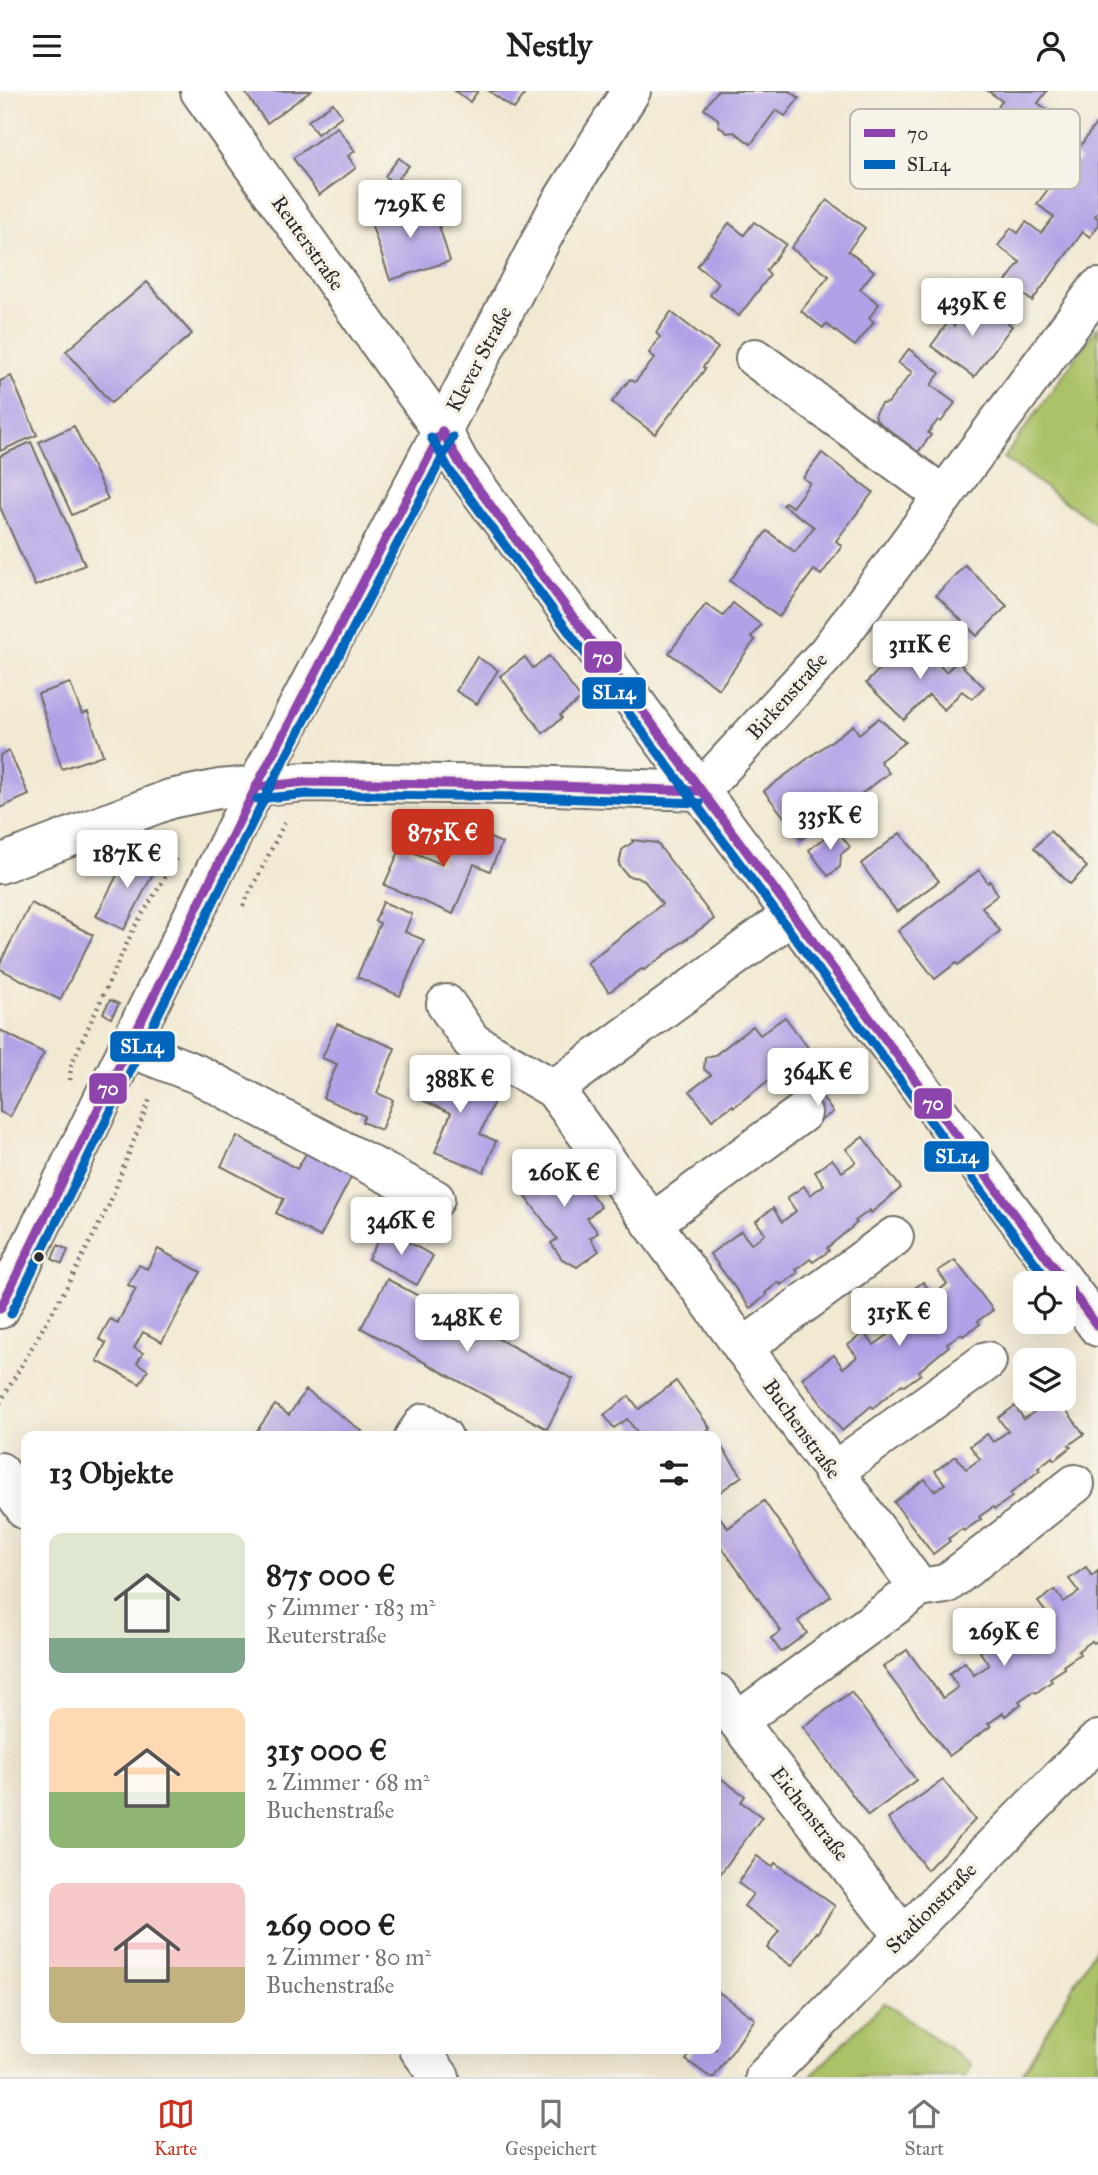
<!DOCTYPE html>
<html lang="de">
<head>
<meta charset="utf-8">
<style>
	:root { --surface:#fff; --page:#f6f6f6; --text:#202124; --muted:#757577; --line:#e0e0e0; --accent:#c8321e }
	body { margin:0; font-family:"IM FELL Great Primer",serif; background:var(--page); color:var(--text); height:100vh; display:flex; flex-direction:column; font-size:26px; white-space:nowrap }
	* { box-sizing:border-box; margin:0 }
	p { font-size:23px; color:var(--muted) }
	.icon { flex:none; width:38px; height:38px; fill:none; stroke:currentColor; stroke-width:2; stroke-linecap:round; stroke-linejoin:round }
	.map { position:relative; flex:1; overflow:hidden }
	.details { position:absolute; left:21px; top:1340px; width:700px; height:623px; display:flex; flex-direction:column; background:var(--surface); border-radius:14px; box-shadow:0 7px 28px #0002 }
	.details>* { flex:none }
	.controls { position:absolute; left:1013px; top:1180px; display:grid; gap:14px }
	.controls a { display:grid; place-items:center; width:63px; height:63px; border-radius:14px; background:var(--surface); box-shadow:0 7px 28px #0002; font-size:35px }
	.price { position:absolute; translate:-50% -60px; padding:0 16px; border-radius:7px; background:#fff; color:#222; font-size:23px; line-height:46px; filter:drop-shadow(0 2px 4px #0008) }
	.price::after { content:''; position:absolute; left:50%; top:42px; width:21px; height:16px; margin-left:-10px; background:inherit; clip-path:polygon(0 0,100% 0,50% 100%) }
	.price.on { background:var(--accent); color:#fff }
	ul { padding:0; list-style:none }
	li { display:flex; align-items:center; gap:21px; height:175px; padding:0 28px }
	li span { display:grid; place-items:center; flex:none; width:196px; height:140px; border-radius:14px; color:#555 }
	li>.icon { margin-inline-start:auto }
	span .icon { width:84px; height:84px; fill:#fffc; stroke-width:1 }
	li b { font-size:30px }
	h2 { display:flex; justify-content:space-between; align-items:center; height:84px; padding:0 28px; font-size:30px }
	header { display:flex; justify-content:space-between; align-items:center; height:91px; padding:0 28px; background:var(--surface); font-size:32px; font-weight:700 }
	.dock { display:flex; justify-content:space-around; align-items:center; height:98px; border-top:2px solid var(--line); background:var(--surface); font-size:19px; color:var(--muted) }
	.dock a { display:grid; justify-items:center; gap:4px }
	.dock .on { color:var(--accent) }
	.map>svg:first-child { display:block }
	.green { fill:#abc268; stroke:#6b764a; stroke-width:2 }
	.building { fill:#b2a1e7 }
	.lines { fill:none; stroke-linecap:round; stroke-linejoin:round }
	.minor-casing { stroke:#716e66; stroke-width:42 }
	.path { stroke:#716e66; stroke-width:4.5; stroke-dasharray:2 5; stroke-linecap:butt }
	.minor { stroke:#fff; stroke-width:38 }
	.bus-1-casing { stroke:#f7f3e8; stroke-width:14 }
	.bus-2-casing { stroke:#f7f3e8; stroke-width:14 }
	.bus-1 { stroke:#8e44ad; stroke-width:9 }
	.bus-2 { stroke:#0065bd; stroke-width:9 }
	.bus-dot { fill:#2b2b2b; stroke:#f7f3e8; stroke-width:2.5 }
	.labels { text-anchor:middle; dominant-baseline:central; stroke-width:7; stroke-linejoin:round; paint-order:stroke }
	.street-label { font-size:21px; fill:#2b2b2b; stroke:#f7f3e8 }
	.key { fill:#f7f3e8; stroke:#bab7af; stroke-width:2 }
	.key-label { font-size:19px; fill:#2b2b2b }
	.line-badge { stroke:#f7f3e8; stroke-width:2.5 }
	.badge-label { font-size:19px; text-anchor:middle; font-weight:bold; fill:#fff }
</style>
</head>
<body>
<header><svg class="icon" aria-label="menu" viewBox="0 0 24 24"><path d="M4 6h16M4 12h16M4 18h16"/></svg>Nestly<svg class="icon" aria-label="person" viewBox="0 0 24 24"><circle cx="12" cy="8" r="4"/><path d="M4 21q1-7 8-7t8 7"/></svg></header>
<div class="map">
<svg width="1098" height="1986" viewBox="0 0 1098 1986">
	<rect width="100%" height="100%" fill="#f7f3e8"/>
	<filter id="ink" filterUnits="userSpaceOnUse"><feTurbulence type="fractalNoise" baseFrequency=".0143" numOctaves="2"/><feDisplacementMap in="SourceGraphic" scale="14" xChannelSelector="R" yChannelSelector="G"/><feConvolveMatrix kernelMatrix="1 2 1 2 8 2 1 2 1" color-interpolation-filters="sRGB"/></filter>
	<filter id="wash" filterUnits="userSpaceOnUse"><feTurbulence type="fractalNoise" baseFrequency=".00686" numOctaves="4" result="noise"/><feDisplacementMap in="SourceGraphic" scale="28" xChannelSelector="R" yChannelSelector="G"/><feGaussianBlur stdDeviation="1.57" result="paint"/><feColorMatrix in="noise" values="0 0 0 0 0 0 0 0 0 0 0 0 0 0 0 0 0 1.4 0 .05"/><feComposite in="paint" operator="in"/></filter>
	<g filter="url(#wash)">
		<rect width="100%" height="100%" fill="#f2e9d3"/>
		<g class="green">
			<polygon points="1098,235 1098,434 1004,367"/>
			<polygon points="1098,1852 1098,1986 1020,1986"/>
			<polygon points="884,1911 971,1973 967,1986 810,1986"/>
		</g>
		<g id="blocks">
			<g class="building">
				<polygon points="244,0 311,0 267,32"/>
				<polygon points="455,0 478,0 470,11"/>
				<polygon points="489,0 527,0 514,18"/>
				<polygon points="717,0 790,0 799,7 785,25 776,19 751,53 734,41 727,42 719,35 718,28 704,18"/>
				<polygon points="988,0 1047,0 1038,12 1058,27 1041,49 998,16 1002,10"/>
				<polygon points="333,12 342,25 317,43 308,30"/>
				<polygon points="1095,34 1098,36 1098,121 1095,125 1098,127 1098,135 1090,146 1083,141 1032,210 1006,190 1020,171 998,155 1011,137 1018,142 1026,131 1041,142 1054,126 1037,113 1054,90 1060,94 1080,68 1074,64"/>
				<polygon points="337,36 355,60 348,65 356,77 319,104 293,67"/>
				<polygon points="399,67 409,75 394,93 385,85"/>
				<polygon points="431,109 450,170 390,189 370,129"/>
				<polygon points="827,109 865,137 848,160 874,180 860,198 879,213 869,227 874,231 855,255 826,233 823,237 801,220 829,185 791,157"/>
				<polygon points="754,131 786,153 766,180 770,184 739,225 710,204 719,192 697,175 729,132 744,144"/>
				<polygon points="147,191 192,243 111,312 66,260"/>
				<polygon points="975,207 1012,235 974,286 931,255 949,230 954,235"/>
				<polygon points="671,221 718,257 703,276 705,278 655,343 612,311 630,288 635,291 655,267 649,262 660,246 656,242"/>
				<polygon points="909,258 940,282 931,294 955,312 941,331 938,329 928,342 931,344 918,361 876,329 875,322 881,313 888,312 912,281 898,272"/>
				<polygon points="11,285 37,344 0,360 0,290"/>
				<polygon points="74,335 108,408 72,424 39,351"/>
				<polygon points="31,351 85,474 35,495 0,416 0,365"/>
				<polygon points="822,362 873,401 836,450 842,455 832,469 821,484 814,479 779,526 730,490 767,440 795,461 814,436 783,414 785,411 792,416 810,392 803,387"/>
				<polygon points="965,474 1007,515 977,545 936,504"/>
				<polygon points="733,512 761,534 751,546 755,549 719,598 669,562 706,513 723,525"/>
				<polygon points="911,546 946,581 957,570 984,596 972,608 962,600 944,619 929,604 904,629 866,592"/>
				<polygon points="549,565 581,608 560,624 562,627 543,642 500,585 525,566 533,577"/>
				<polygon points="477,566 498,579 477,613 456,600"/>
				<polygon points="70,592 82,623 88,621 103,664 62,678 38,603"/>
				<polygon points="879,627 905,651 880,670 889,682 801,748 764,700 853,634 859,643"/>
				<polygon points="9,660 29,704 0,717 0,664"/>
				<polygon points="458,733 502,752 490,780 474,773 453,823 384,794 401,756 441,773"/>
				<polygon points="836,738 850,756 841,763 840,776 828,785 809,759"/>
				<polygon points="1050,740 1087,776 1070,793 1034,757"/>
				<polygon points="900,742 939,790 897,821 861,773"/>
				<polygon points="632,749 657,752 714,828 644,879 642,878 609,901 587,872 662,813 643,788 628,785 619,774 622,759 633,751"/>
				<polygon points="130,759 158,773 124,839 96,825"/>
				<polygon points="979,779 988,792 990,790 998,804 982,816 1000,840 958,874 956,872 935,888 898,840"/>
				<polygon points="383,811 412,823 405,841 424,849 400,905 357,886 380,832 375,830"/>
				<polygon points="31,812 93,844 60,909 0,878 0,872"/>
				<polygon points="110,909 119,913 111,927 103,922"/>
				<polygon points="785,926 809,958 734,1016 733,1014 712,1029 690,1000 711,984 704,978 705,966 715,964 753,935 760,944"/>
				<polygon points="337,933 395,957 377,1002 393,1009 381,1039 362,1031 365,1025 323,1007 337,973 322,967"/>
				<polygon points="0,939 44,962 10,1026 0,1021"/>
				<polygon points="427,971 498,1001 480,1043 496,1050 484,1081 435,1061 451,1022 413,1005"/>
				<polygon points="819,1002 833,1021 817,1032 803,1014"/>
				<polygon points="237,1045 297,1078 310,1056 355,1079 320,1146 276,1122 284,1108 221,1075"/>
				<polygon points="863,1046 901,1097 871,1122 870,1119 855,1130 857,1132 827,1157 829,1160 813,1171 810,1168 796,1179 798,1182 781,1194 779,1191 765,1202 767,1204 750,1217 710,1163 741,1140 751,1153 765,1143 756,1130 773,1117 782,1131 796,1120 787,1107 804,1095 810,1104 824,1094 815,1081 832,1068 842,1081 856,1071 846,1058"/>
				<polygon points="561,1062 601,1116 587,1127 598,1142 590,1147 599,1160 577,1176 562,1168 551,1152 557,1148 517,1094"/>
				<polygon points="385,1138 433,1165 417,1194 368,1168"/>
				<polygon points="58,1154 68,1159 62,1173 52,1168"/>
				<polygon points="158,1158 201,1181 162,1251 143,1241 134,1257 143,1262 137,1272 148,1279 140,1293 97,1270 106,1252 99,1248 110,1228 118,1232 119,1229 136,1198 128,1194 139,1174 147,1178"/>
				<polygon points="955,1169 993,1219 978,1230 980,1233 963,1245 961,1243 947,1252 949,1255 919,1280 921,1283 904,1295 902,1293 873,1317 871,1315 842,1340 802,1287 834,1264 843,1277 857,1266 848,1254 864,1242 874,1254 888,1244 879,1230 895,1218 902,1227 916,1216 907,1203 923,1191 933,1204 947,1193 938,1180"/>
				<polygon points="387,1188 573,1288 547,1338 361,1237"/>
				<polygon points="676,1290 710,1337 708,1338 714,1346 641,1346 627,1328 614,1337 604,1324 629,1305 639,1318"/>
				<polygon points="306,1299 362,1340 358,1346 263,1346 256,1341 275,1314 289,1324"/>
				<polygon points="1031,1307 1057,1307 1084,1343 1069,1354 1071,1356 1054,1369 1052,1366 1038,1377 1040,1379 1010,1403 1012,1406 995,1418 993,1416 979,1426 981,1428 964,1440 962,1438 948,1448 950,1450 933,1463 894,1411 925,1388 934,1400 945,1393 935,1380 956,1365 966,1378 980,1368 970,1355 987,1343 993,1351 1008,1340 998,1327 1015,1315 1024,1328 1038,1318"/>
				<polygon points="716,1348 742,1385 716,1404"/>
				<polygon points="764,1410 831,1505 798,1530 807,1542 781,1561 771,1547 781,1540 716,1448 716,1421 728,1437"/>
				<polygon points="1086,1476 1092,1485 1098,1480 1098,1549 1094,1552 1092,1550 1078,1560 1080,1563 1063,1575 1065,1577 1050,1587 1052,1590 1036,1602 1034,1600 1019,1610 1021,1613 1005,1625 1003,1622 988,1633 991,1635 949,1665 883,1576 907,1559 943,1607 958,1596 949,1583 965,1571 974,1584 989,1574 980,1561 996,1549 1005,1561 1019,1551 1010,1538 1027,1526 1033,1534 1047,1523 1038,1511 1055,1499 1064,1511 1079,1501 1069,1488"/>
				<polygon points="851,1601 916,1689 868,1725 803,1636"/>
				<polygon points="716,1684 745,1705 741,1711 762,1726 718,1786 716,1784"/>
				<polygon points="943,1689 975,1729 927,1779 888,1728"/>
				<polygon points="757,1765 772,1776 775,1772 835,1815 820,1837 821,1838 818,1842 817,1841 792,1875 767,1857 779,1840 744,1815 753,1803 738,1792"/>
				<polygon points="716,1899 755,1928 714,1986 710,1986 686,1969 694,1958 716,1958"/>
			</g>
		</g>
	</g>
	<g filter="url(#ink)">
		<use href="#blocks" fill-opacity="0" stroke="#716e66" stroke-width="2"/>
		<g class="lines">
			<g class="minor-casing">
				<g id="minor">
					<polyline points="200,0 442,340 460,373 700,700 1098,1236"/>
					<polyline points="755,267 944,405"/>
					<polyline points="700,700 828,561 1098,197"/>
					<polyline points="0,773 170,708 219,698 306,691 526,694 700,700"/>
					<polyline points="446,913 472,951 554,998"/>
					<polyline points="128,956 197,983 435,1108"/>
					<polyline points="652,1132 802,1022"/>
					<polyline points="0,1218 256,696 560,113 631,0"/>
					<polyline points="743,1257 894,1146"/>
					<polyline points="414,1346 424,1332 443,1346"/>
					<polyline points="0,1381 26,1419"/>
					<polyline points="833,1381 987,1270"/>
					<polyline points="919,1497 946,1493 1075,1393"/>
					<polyline points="716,1602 903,1845"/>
					<polyline points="738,1630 919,1497 554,998 793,823"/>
					<polyline points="419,1958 440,1986"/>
					<polyline points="765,1986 1098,1649"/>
				</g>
			</g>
			<g class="path">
				<polyline points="243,815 286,729"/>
				<polyline points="70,989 71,974 134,837 176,768"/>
				<polyline points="0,1312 70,1190 109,1114 151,1005"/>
			</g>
			<use href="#minor" class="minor"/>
			<g class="bus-1-casing">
				<g id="bus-1">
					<polyline points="442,340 460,373 1098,1236"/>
					<polyline points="256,696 306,691 526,694 700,700"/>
					<polyline points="0,1218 256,696 442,340"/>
				</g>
			</g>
			<g class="bus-2-casing">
				<g id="bus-2">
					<polyline points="431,346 450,380 1050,1192"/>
					<polyline points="257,708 307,703 526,706 700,712"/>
					<polyline points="11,1223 267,702 453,346"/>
				</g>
			</g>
			<use href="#bus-1" class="bus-1"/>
			<use href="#bus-2" class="bus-2"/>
		</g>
	</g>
	<circle class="bus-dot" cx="39" cy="1166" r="6"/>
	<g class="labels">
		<g class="street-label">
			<text transform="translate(308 152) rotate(55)">Reuterstraße</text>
			<text transform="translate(479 268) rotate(-62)">Klever Straße</text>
			<text transform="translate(787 605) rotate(-48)">Birkenstraße</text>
			<text transform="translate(802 1338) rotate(54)">Buchenstraße</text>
			<text transform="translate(810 1723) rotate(52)">Eichenstraße</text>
			<text transform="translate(931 1817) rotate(-45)">Stadionstraße</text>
		</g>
	</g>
	<rect x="850" y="18" width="230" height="80" rx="10" class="key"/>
	<rect x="864" y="38" width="31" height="8" fill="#8e44ad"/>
	<rect x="864" y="69" width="31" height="9" fill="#0065bd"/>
	<g class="key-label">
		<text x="907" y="49">70</text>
		<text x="907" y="80">SL14</text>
	</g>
	<g class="line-badge">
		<rect x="583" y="549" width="40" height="34" rx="7" fill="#8e44ad"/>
		<rect x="581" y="585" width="66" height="34" rx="7" fill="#0065bd"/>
		<rect x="109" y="939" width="67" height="33" rx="7" fill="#0065bd"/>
		<rect x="88" y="981" width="40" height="33" rx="7" fill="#8e44ad"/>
		<rect x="913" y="996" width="40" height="33" rx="7" fill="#8e44ad"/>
		<rect x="923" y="1049" width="67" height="33" rx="7" fill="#0065bd"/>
	</g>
	<g class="badge-label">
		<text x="603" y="573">70</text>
		<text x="614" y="608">SL14</text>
		<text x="142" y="962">SL14</text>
		<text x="108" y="1004">70</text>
		<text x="933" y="1019">70</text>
		<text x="957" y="1072">SL14</text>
	</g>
</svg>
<div class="controls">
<a><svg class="icon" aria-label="locate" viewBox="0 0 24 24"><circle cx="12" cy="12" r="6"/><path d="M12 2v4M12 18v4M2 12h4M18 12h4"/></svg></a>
<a><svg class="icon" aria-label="layers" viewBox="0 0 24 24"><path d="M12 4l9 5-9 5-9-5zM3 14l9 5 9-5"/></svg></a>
</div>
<b class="price" style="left:410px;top:149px">729K €</b>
<b class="price" style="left:972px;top:247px">439K €</b>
<b class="price" style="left:920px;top:590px">311K €</b>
<b class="price" style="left:830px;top:761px">335K €</b>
<b class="price on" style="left:443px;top:778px">875K €</b>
<b class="price" style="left:127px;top:799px">187K €</b>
<b class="price" style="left:818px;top:1017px">364K €</b>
<b class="price" style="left:460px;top:1024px">388K €</b>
<b class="price" style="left:564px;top:1118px">260K €</b>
<b class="price" style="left:401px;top:1166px">346K €</b>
<b class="price" style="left:899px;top:1257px">315K €</b>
<b class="price" style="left:467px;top:1263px">248K €</b>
<b class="price" style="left:1004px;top:1577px">269K €</b>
<section class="details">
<h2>13 Objekte<svg class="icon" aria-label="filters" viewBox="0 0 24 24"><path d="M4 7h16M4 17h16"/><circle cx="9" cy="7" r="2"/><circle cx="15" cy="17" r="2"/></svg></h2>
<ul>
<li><span style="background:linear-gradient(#dfe7d0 75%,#7fa58c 0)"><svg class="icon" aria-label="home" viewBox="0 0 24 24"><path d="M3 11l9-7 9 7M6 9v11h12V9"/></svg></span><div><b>875 000 €</b><p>5 Zimmer · 183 m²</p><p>Reuterstraße</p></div></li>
<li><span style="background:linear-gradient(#ffd9b3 60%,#8fb573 0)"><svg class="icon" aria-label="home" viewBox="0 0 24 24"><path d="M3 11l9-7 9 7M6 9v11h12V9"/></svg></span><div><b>315 000 €</b><p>2 Zimmer · 68 m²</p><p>Buchenstraße</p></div></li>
<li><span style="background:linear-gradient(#f6c9c9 60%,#c2b280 0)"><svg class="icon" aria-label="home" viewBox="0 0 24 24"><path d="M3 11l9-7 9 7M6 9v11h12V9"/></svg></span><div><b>269 000 €</b><p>2 Zimmer · 80 m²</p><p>Buchenstraße</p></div></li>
</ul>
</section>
</div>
<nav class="dock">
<a class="on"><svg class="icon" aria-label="map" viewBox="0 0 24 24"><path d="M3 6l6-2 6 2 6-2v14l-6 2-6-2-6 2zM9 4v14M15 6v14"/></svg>Karte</a>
<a><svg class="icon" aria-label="saved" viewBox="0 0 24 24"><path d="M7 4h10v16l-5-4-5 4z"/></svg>Gespeichert</a>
<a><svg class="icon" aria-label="home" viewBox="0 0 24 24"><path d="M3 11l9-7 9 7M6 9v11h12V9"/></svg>Start</a>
</nav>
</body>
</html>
